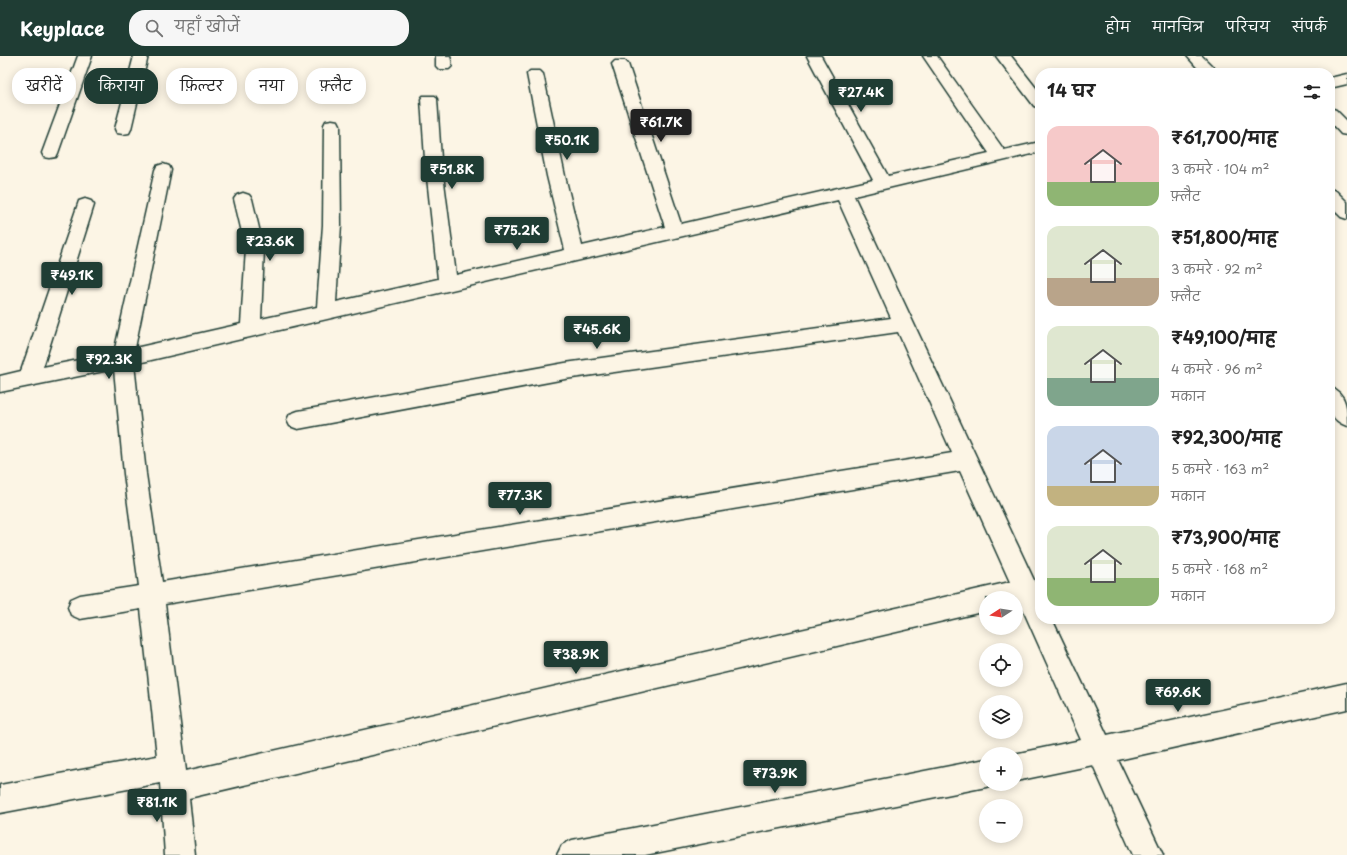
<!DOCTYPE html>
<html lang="hi">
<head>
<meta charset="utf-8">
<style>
	:root { --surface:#fff; --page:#f6f6f6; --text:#222; --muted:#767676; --accent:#1f3d34 }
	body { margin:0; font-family:"Playpen Sans","Playpen Sans Deva",sans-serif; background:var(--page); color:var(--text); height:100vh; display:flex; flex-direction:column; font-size:15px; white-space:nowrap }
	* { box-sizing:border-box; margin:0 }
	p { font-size:13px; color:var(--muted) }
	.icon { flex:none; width:22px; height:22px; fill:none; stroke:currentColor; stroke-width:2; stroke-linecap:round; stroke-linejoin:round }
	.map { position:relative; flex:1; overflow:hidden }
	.drawer { position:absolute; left:1035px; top:12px; width:300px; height:556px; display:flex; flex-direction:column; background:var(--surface); border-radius:16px; box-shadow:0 2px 10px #0003 }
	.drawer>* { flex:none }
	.hud { position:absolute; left:12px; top:12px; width:380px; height:36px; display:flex; gap:8px }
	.needle { width:26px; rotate:258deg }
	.fabs { position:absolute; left:979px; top:535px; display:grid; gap:8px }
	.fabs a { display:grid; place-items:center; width:44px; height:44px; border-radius:50%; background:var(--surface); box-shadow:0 2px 10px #0003; font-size:20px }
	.price { position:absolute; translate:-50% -34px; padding:0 9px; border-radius:4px; background:var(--accent); color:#fff; font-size:13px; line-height:26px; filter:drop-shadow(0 1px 2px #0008) }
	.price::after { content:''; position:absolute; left:50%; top:24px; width:12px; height:9px; margin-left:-6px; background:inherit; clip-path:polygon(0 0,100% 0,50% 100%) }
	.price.selected { background:#222; color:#fff }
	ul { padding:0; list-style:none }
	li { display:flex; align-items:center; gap:12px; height:100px; padding:0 12px }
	li span { display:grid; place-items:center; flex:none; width:112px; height:80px; border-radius:12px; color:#555 }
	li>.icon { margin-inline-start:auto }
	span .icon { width:48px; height:48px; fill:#fffc; stroke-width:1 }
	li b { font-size:17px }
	h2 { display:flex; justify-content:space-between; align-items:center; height:48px; padding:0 12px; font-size:17px }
	.pill { padding:0 14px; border-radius:16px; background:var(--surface); box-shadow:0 2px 10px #0003; font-size:14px; line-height:36px }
	.pill.selected { background:var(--accent); color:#fff }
	header { display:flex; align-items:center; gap:24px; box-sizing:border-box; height:56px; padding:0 20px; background:var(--accent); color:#fff }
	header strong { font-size:19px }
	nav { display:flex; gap:22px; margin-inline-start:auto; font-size:14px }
	.search { width:280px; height:36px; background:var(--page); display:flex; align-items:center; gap:10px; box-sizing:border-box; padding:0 14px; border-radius:16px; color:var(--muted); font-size:15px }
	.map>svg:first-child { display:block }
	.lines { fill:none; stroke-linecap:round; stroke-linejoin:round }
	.minor-casing { stroke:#1f3d34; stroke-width:3 }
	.minor { fill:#fcf5e5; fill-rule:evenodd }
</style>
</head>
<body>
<header>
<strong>Keyplace</strong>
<div class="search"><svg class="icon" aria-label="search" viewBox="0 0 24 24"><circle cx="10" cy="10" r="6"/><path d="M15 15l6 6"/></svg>यहाँ खोजें</div>
<nav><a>होम</a><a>मानचित्र</a><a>परिचय</a><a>संपर्क</a></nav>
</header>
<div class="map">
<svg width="1347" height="799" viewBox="0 0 1347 799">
	<rect width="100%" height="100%" fill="#fcf5e5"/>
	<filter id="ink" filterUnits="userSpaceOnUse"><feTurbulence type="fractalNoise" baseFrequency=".025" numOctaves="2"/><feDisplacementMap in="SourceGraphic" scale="8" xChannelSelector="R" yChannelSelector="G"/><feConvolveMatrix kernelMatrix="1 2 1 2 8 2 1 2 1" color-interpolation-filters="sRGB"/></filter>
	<g filter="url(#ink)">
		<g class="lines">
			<g class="minor-casing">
				<g id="minor">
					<polygon points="78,0 92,0 58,97 56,101 50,102 44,101 42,97"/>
					<polygon points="134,0 148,0 131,73 129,77 123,78 117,77 115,73"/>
					<polygon points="436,0 450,0 452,10 449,13 439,13 436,10"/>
					<path d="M807 0H821L888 120 989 97 923 0H937L1004 94 1040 86V96L854 140 1040 537V563H1052L1107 679 1347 627V653L1118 704 1163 799H1133L1093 709 1016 725V698H1014L1081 684 1020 547 1016 548V542H986V555L189 742 195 799H165L160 727 0 757V729L157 700 141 553 80 563 71 559 68 551 71 543 80 539 139 530 124 418 114 313 0 336V320L21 315 79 145 85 143 91 145 94 149 43 311 114 297 155 114 157 110 163 108 169 110 171 114 135 292 241 268 246 193 234 143 237 139 243 137 249 139 252 143 264 193 261 263 317 251 323 169 324 69 326 65 332 64 338 65 340 69 341 169 336 246 438 223 425 103 421 43 423 40H435L437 43 441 103 456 219 565 194 547 120 527 18 530 15H540L543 18 565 120 582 190 665 171 612 8 615 5H625L628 8 681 168 873 124ZM838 144 891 262 565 307 298 355 290 358 287 364 290 370 298 373 565 323 898 276 952 397 162 526 146 418 134 308ZM960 415 1010 526 186 715 165 548Z"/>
					<polygon points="996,0 1011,0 1040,37 1040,52 1034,50"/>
					<polygon points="1187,0 1202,0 1219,17 1202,17"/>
					<polygon points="1347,18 1347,28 1330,32 1330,22"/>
					<polygon points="1330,52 1336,54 1347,65 1347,79 1341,78 1330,66"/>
					<polygon points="1330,133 1336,135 1347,146 1347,163 1341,161 1330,150"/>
					<path d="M1330 331C1347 338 1347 352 1347 370 1327 363 1330 349 1330 331Z"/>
					<polygon points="986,703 986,728 993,728 986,731 645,799 557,799 562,789 572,784"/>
				</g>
			</g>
			<use href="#minor" class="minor"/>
		</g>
	</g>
</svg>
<div class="fabs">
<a><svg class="needle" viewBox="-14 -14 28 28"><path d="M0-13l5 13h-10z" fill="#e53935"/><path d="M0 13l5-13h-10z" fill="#767676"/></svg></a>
<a><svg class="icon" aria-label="locate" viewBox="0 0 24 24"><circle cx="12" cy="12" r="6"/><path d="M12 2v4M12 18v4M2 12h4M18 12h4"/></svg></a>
<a><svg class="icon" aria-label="layers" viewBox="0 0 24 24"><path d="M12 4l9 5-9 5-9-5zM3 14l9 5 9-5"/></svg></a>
<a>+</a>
<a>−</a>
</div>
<b class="price" style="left:861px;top:57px">₹27.4K</b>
<b class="price selected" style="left:661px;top:87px">₹61.7K</b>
<b class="price" style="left:567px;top:105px">₹50.1K</b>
<b class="price" style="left:452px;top:134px">₹51.8K</b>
<b class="price" style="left:517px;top:195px">₹75.2K</b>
<b class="price" style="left:270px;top:206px">₹23.6K</b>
<b class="price" style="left:72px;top:240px">₹49.1K</b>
<b class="price" style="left:597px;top:294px">₹45.6K</b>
<b class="price" style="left:109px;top:324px">₹92.3K</b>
<b class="price" style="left:520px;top:460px">₹77.3K</b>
<b class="price" style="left:576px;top:619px">₹38.9K</b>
<b class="price" style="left:1178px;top:657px">₹69.6K</b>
<b class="price" style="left:775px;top:738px">₹73.9K</b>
<b class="price" style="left:157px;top:767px">₹81.1K</b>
<div class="hud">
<a class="pill">खरीदें</a>
<a class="pill selected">किराया</a>
<a class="pill">फ़िल्टर</a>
<a class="pill">नया</a>
<a class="pill">फ़्लैट</a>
</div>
<section class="drawer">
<h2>14 घर<svg class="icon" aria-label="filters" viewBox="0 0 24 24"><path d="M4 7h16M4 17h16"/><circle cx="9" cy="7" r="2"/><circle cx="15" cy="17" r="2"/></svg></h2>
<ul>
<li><span style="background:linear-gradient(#f6c9c9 70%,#8fb573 0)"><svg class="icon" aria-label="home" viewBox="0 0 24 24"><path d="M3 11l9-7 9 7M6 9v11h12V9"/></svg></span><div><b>₹61,700/माह</b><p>3 कमरे · 104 m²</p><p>फ़्लैट</p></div></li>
<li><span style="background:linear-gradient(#dfe7d0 65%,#b9a48a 0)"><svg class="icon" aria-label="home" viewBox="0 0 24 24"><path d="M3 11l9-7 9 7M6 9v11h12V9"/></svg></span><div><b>₹51,800/माह</b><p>3 कमरे · 92 m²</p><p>फ़्लैट</p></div></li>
<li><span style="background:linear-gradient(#dfe7d0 65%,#7fa58c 0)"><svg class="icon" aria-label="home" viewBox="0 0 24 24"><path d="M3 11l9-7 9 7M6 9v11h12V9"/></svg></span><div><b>₹49,100/माह</b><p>4 कमरे · 96 m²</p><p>मकान</p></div></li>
<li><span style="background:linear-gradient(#c9d6e8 75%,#c2b280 0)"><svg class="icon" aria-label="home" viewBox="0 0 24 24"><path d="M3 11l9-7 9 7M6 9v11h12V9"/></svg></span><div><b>₹92,300/माह</b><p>5 कमरे · 163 m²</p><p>मकान</p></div></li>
<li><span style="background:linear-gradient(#dfe7d0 65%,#8fb573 0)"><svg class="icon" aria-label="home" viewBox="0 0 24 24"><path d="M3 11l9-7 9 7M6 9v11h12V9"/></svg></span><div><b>₹73,900/माह</b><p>5 कमरे · 168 m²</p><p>मकान</p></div></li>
</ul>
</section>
</div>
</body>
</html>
